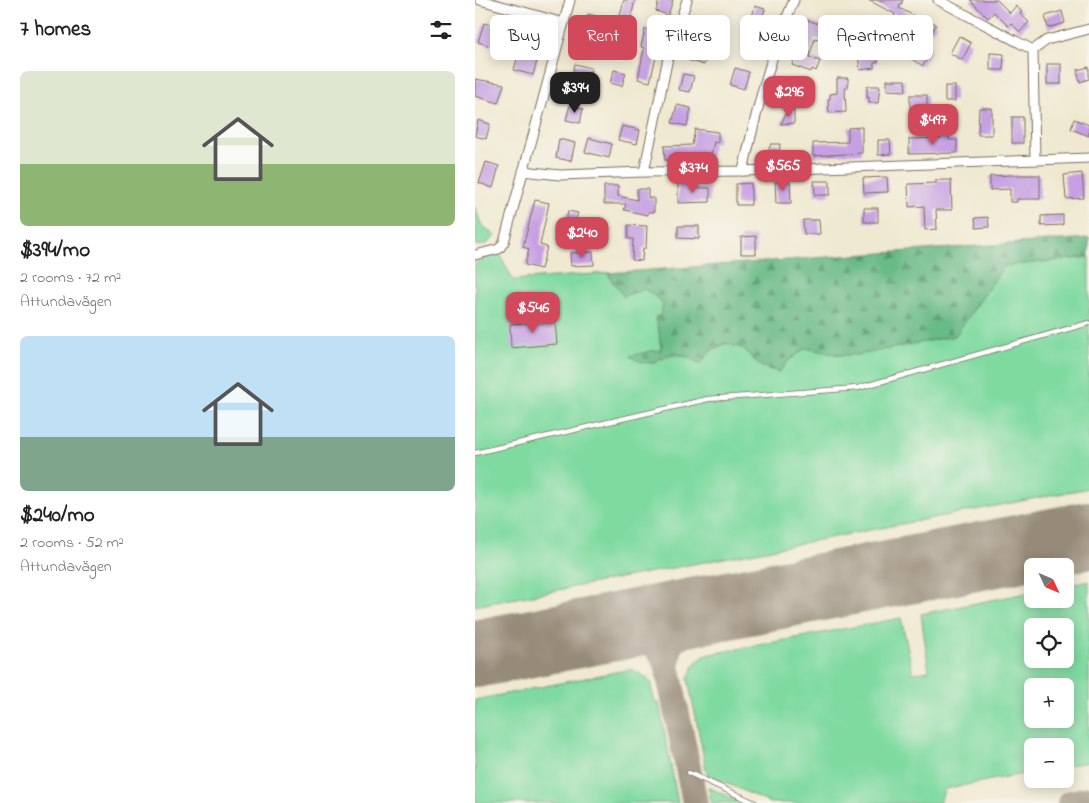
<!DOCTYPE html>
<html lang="en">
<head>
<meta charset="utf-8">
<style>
	:root { --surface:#fff; --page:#f2f2f2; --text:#222; --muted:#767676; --accent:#d1495b }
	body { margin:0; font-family:"Indie Flower",sans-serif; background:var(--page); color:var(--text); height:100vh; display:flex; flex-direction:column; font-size:19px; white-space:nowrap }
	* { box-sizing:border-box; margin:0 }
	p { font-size:16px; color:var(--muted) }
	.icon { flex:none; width:28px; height:28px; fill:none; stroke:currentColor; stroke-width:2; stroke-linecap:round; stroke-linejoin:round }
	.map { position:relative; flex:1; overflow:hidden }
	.sheet { display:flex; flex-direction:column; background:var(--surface); width:475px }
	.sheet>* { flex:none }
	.top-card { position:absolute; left:15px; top:15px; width:475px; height:45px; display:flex; gap:10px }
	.needle { width:32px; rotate:134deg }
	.fabs { position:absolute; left:549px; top:558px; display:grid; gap:10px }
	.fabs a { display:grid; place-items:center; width:50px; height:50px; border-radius:8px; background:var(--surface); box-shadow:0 2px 12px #0003; font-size:25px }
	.price { position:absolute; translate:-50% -42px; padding:0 11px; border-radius:10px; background:var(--accent); color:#fff; font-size:16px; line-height:32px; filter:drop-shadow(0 1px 2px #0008) }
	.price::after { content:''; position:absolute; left:50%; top:30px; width:15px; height:11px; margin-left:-8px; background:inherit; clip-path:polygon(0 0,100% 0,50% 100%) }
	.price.selected { background:#222; color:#fff }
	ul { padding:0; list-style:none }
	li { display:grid; align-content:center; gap:10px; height:265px; padding:0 20px }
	li span { display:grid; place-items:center; height:155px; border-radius:8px; color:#555 }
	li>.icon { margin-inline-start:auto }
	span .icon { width:90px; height:90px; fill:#fffc; stroke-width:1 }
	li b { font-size:21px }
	h2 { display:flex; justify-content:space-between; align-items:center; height:60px; padding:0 20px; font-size:21px }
	.chip { padding:0 18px; border-radius:8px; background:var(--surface); box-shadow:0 2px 12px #0003; font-size:18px; line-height:45px }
	.chip.selected { background:var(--accent); color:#fff }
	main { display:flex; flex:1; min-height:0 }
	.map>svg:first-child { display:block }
	.green { fill:#7fdaa0; stroke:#5d825f; fill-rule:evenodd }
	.forest { fill:url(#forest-firs); stroke:#517252 }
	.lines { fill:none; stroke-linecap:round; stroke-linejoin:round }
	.taxiway { stroke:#968a78; stroke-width:26 }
	.runway { stroke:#968a78; stroke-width:68 }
	.building { fill:#c6a0e3 }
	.lane-casing { stroke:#7a6d5d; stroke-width:6 }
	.street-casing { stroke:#7a6d5d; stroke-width:11 }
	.lane { stroke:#fff; stroke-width:4.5 }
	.street { stroke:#fff; stroke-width:9 }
</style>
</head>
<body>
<main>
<section class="sheet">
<h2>7 homes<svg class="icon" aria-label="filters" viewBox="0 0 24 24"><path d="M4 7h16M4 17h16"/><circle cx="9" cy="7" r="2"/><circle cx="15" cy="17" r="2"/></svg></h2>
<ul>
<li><span style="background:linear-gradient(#dfe7d0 60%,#8fb573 0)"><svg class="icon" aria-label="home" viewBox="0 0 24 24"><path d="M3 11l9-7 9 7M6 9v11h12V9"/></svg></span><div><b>$394/mo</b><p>2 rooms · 72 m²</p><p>Attundavägen</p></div></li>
<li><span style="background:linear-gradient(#bfe0f5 65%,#7fa58c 0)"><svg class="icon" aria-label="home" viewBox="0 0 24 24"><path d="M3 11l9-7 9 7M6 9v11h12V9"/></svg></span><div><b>$240/mo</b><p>2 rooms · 52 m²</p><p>Attundavägen</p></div></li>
</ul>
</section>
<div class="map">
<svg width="614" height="803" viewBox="0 0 614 803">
	<defs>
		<pattern id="forest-firs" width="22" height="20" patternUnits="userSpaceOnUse" patternTransform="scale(1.25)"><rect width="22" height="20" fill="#67ba86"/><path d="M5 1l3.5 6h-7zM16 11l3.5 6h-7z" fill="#56976d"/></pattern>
	</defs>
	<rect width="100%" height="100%" fill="#f7f3e8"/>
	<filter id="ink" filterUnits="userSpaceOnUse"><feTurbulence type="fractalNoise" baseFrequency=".02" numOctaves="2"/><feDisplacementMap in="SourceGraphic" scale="10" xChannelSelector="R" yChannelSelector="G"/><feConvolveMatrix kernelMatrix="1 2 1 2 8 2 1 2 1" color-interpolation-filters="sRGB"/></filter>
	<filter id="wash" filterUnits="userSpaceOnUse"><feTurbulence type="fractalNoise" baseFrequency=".0096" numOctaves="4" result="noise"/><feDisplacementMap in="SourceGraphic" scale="20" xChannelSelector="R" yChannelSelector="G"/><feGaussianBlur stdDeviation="1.12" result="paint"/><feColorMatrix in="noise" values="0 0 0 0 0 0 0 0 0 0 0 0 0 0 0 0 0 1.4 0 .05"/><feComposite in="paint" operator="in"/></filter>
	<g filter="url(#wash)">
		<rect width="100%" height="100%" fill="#f0e9d2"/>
		<g class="green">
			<path d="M0 207 6 224 20 236C14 242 10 247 0 245Z"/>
			<path d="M23 251 38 280 133 273 138 283 170 289 189 303 186 315 180 318 184 329 186 351H175L176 364C199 354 202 351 225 363L235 351 251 343 269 349 285 366 303 372 313 361 331 348 365 355 480 336 529 266 614 257V488L0 606V264L5 260Z"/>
			<path d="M614 581V762L590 766V746H558L557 772 470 789 464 803H295L232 774 213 679 220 663 231 655 426 618 438 673 454 671 446 614 557 592 558 599H590V586ZM590 626V659H558V626ZM558 686H590V719H558Z"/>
			<polygon points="156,669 171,677 178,685 176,687 180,702 184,703 203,803 0,803 0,700"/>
			<polygon points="233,787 267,803 237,803"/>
		</g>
		<path class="forest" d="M614 238V257L529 266 480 336 382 355H365L331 348 313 361 304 372 285 366 269 349 251 343 235 351 225 364C217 359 208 353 199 354 180 357 177 371 155 356L175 351 186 350 184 329 180 317 186 315 188 303 170 289 148 296 133 273Z"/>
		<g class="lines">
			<g class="taxiway">
				<path d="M136 627C164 633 180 637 192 665L220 803"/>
				<path d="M192 665C194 635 204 623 231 609"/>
				<polyline points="595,803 614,799"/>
			</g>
			<polyline class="runway" points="0,654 614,535"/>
		</g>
		<g id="blocks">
			<g class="building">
				<polygon points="149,0 160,0 156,18 145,15"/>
				<polygon points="184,0 198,0 193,15 181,11"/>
				<polygon points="393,0 428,0 424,8 443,18 444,16 461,24 458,31 456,30 448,46 456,51 448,66 433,57 436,51 423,44 439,45 446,32 419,18 420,14"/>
				<polygon points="495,0 522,0 535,13 541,6 547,12 545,14 554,22 545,32 536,23 533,26 519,12 513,18"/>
				<polygon points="280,6 290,9 287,19 277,17"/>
				<polygon points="587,11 590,23 573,28 570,16"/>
				<polygon points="113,14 121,16 120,20 127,22 123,35 108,30"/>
				<polygon points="225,15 236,19 232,33 220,29"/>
				<polygon points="333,20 357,29 352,42 340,38 334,57 345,61 341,71 337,69 336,72 317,65 322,51 326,52 332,35 328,33"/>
				<polygon points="9,23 22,27 16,46 3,42"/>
				<polygon points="52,25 71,30 58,75 39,70 43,55 46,56 51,38 49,38"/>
				<polygon points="170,29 184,32 182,39 185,40 175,82 163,79 169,48 166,47"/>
				<polygon points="484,36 496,43 487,60 475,53"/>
				<polygon points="395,38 397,52 401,51 403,62 399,63 399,68 385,70 383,55 379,56 377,45 386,44 385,39"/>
				<polygon points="217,44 234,49 229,65 212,60"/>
				<polygon points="515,53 529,54 528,70 515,70"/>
				<polygon points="100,64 116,68 110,91 94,87"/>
				<rect x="572" y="64" width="14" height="20"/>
				<polygon points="614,67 614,79 605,82 602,70"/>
				<polygon points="260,68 274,72 269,89 255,85"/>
				<polygon points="139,70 151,73 147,86 135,83"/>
				<polygon points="208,74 219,76 215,92 204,90"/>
				<polygon points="362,78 373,78 373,88 370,88 371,112 354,113 353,99 355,99 355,94 362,93"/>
				<polygon points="0,79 29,84 23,103 0,96"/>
				<polygon points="412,80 430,80 431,91 412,90"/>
				<polygon points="297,84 306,87 302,97 293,94"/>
				<polygon points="392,86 405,86 403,103 394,103 394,97 392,98"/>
				<rect x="470" y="86" width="10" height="15"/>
				<polygon points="322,91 331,96 326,107 316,103"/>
				<rect x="435" y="95" width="17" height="14"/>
				<polygon points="95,105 108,109 105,123 91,120"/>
				<polygon points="202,105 216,108 212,126 197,123"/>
				<polygon points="504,108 517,108 517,135 503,135"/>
				<polygon points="319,110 319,123 306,124 312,111"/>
				<rect x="537" y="117" width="11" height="26"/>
				<polygon points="599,119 614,125 614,136 596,129"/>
				<polygon points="3,120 15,124 11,139 0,136"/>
				<polygon points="147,126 165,130 162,144 143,140"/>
				<polygon points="387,127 387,153 338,156 338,143 373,142 373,128"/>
				<polygon points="220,129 243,132 243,143 239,142 235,160 214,155 214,159 190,160 189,146 217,145"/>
				<polygon points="466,134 474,134 474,140 482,140 482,153 434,154 434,139 466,138"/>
				<polygon points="114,138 137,144 134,158 110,152"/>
				<polygon points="84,139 100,143 96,161 81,158"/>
				<polygon points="403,140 415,140 416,154 403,155"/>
				<polygon points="296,144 305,144 304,157 290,157"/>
				<polygon points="11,162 24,166 18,188 4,183"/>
				<polygon points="607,173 609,198 591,199 589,175"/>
				<polygon points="536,175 565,175 565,199 542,199 542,202 535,202 535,189 515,190 515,176"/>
				<polygon points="412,177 413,192 389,193 388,178"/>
				<polygon points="461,180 476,180 477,210 461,210 462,229 450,230 449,206 434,207 433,184 461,183"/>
				<polygon points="339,181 355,181 355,195 340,195"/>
				<polygon points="300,182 315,182 316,203 301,203"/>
				<polygon points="203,183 216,183 216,188 235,188 235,202 203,203"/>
				<polygon points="276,183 276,205 261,205 261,184"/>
				<polygon points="129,186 143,186 143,196 162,200 162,189 173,189 173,198 179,198 179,212 173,212 173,215 149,210 151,204 129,204"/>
				<polygon points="60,200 74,203 65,245 72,247 66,269 50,265 54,249 48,247"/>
				<rect x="389" y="208" width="14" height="14"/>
				<polygon points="93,211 103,213 101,219 105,220 103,228 100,227 97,236 88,234"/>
				<polygon points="588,215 588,225 566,226 566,216"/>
				<polygon points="513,217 514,227 501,228 500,218"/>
				<polygon points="328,220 344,220 345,234 329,234"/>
				<polygon points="153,225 172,226 171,248 168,248 167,261 157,260 158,239 153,239"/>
				<polygon points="203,226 224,226 224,239 203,238"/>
				<polygon points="281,236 281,254 266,254 266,237"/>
				<polygon points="118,252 119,265 96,266 95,253"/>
				<polygon points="80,321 82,344 36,348 35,324"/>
			</g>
		</g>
	</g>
	<g filter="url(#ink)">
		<use href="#blocks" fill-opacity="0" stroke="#7a6d5d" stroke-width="1"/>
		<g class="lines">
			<g class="lane-casing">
				<g id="lane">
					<polyline points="0,453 233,399 383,388 614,323"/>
					<polyline points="214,773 280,803"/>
				</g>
			</g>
			<g class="street-casing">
				<g id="street">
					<polyline points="5,0 89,23"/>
					<polyline points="463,0 558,50"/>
					<polyline points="560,160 558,50 572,40 614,29"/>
					<polyline points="48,171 85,175 169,172 268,171 614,158"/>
					<path d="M268 171C281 113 295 55 319 0"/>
					<polyline points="169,172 193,58 212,0"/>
					<polyline points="0,255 24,249 29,242 95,0"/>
				</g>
			</g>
			<use href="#lane" class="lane"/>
			<use href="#street" class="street"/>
		</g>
	</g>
</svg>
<div class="fabs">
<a><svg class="needle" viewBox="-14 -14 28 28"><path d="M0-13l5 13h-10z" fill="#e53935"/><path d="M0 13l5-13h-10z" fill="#767676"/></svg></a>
<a><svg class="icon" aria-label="locate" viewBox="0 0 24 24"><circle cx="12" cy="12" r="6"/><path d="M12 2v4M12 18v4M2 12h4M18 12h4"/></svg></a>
<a>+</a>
<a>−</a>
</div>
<b class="price selected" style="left:100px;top:114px">$394</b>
<b class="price" style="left:314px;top:118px">$296</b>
<b class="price" style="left:458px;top:146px">$497</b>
<b class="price" style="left:308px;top:192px">$565</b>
<b class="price" style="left:218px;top:194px">$374</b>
<b class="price" style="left:107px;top:259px">$240</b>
<b class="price" style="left:58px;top:334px">$546</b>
<div class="top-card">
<a class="chip">Buy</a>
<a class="chip selected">Rent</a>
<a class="chip">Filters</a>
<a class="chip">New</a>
<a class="chip">Apartment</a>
</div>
</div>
</main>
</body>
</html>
